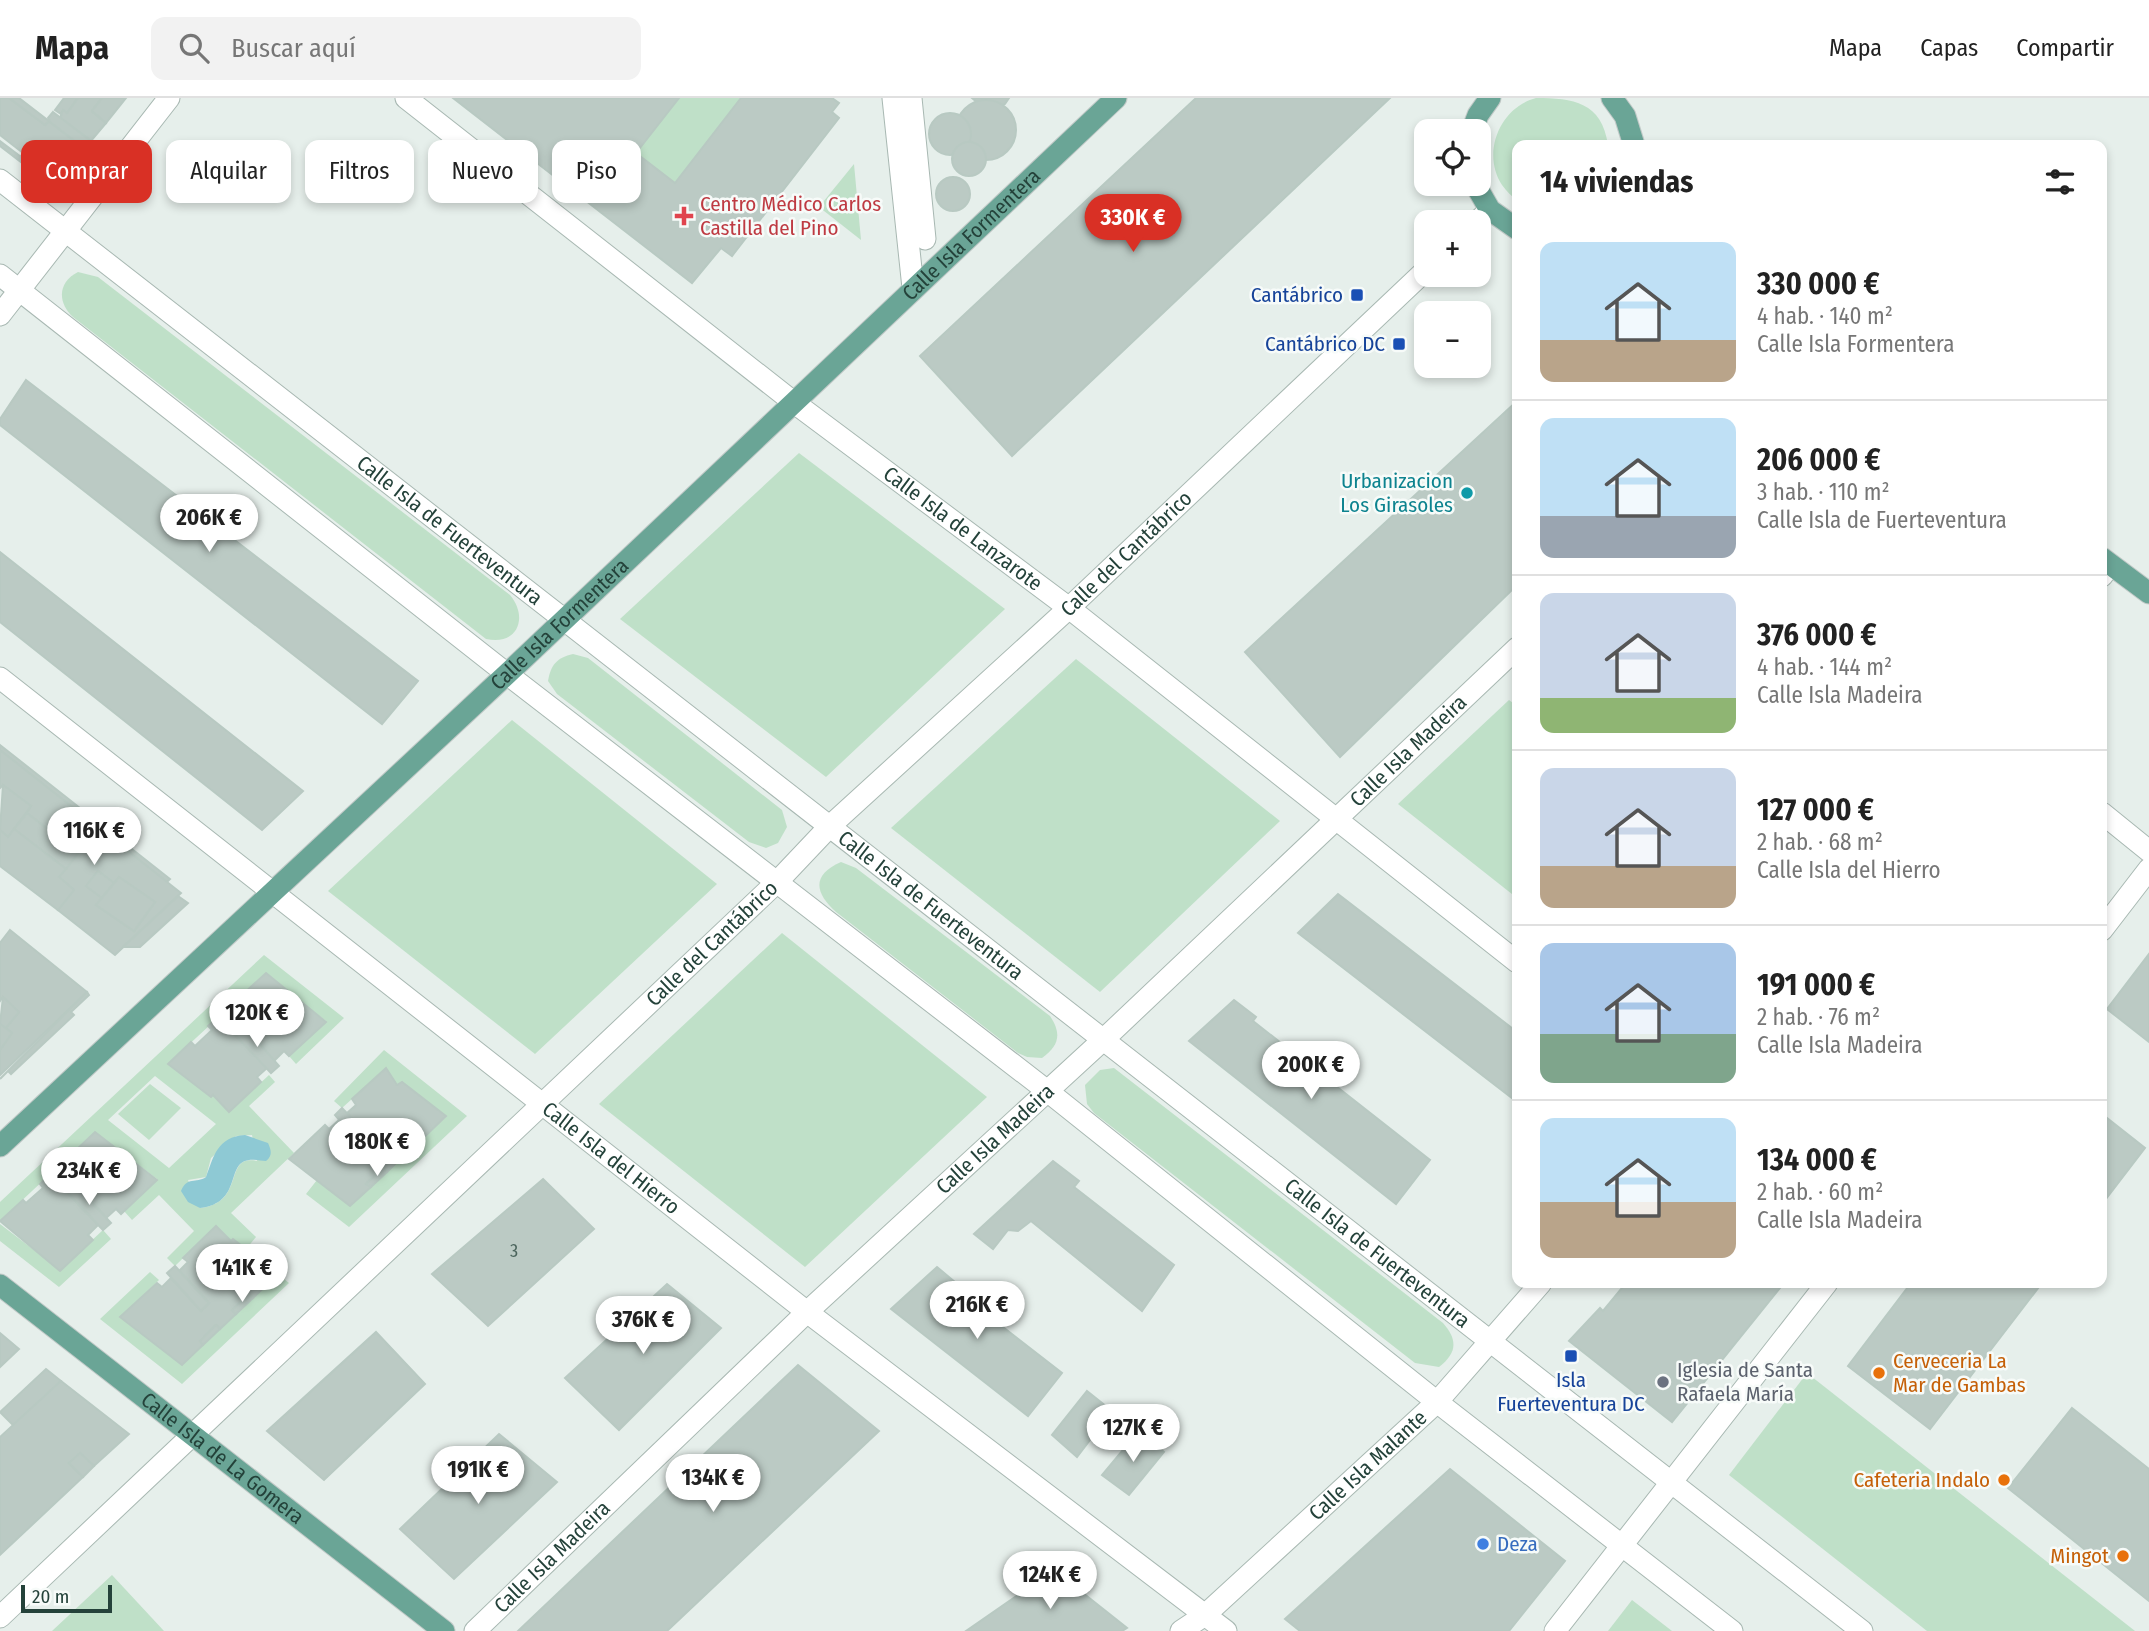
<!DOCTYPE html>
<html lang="es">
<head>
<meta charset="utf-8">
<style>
	:root { --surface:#fff; --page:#f2f2f2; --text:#222; --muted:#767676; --line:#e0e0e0; --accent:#d93025 }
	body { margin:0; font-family:"Fira Sans Condensed",sans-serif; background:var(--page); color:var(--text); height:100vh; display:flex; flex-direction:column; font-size:26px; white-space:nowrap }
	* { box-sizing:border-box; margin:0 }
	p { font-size:23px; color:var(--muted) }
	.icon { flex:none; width:38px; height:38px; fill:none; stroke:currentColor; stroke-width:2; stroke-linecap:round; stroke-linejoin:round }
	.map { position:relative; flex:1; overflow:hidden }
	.drawer { position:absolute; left:1512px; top:42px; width:595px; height:1148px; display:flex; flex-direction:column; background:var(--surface); border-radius:14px; box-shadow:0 4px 10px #0003 }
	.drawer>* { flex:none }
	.hud { position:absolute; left:21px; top:42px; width:665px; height:63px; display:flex; gap:14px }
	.tools { position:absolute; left:1414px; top:21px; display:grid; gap:14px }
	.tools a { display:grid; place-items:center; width:77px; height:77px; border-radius:14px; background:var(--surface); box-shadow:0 4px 10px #0003; font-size:35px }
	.scale { position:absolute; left:21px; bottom:18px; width:91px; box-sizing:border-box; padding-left:7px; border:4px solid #24423a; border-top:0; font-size:19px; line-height:24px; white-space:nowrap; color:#24423a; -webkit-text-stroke:5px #f7fbf9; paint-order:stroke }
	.price { position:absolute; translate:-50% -60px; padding:0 16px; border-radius:24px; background:#fff; color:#222; font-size:23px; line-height:46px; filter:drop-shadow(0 2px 4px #0008) }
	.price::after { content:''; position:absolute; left:50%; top:42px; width:21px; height:16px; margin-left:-10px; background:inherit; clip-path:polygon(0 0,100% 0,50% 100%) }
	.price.active { background:var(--accent); color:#fff }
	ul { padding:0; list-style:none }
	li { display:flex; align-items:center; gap:21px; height:175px; padding:0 28px }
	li+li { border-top:2px solid var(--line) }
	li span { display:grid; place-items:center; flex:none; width:196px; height:140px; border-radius:14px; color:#555 }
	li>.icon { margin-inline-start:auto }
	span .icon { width:84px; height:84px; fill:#fffc; stroke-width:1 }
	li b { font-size:30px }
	h2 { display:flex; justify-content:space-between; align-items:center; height:84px; padding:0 28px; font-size:30px }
	.pill { padding:0 24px; border-radius:14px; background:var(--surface); box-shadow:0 4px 10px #0003; font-size:24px; line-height:63px }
	.pill.active { background:var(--accent); color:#fff }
	header { display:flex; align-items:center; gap:42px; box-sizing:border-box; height:98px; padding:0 35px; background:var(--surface); border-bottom:2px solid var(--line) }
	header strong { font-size:33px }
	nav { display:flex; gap:38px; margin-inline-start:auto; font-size:24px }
	.search { width:490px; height:63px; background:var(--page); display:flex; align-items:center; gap:18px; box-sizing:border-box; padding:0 24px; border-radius:14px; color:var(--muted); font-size:26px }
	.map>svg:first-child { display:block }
	.green { fill:#bfe0c8; fill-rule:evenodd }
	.water { fill:#8ec9d4 }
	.building { fill:#bbcac4; stroke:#b8c9c2; stroke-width:2; fill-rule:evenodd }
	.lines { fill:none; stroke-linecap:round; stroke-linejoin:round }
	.minor-casing { stroke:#a8b8b2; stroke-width:23 }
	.major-casing { stroke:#c2cac8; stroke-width:23 }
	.minor { stroke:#fff; stroke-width:21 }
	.major { stroke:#6aa596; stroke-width:21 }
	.health-dot { fill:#e0444e; stroke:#f7fbf9; stroke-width:2.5 }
	.transit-dot { fill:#1a4fb4; stroke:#f7fbf9; stroke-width:2.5 }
	.culture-dot { fill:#0f9aa8; stroke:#f7fbf9; stroke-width:2.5 }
	.food-dot { fill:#e8710a; stroke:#f7fbf9; stroke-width:2.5 }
	.worship-dot { fill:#6b7280; stroke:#f7fbf9; stroke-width:2.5 }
	.shop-dot { fill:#3f7fe0; stroke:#f7fbf9; stroke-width:2.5 }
	.labels { text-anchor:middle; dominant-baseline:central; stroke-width:5; stroke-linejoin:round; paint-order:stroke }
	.number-label { font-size:18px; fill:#4a645c }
	.health-label { font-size:21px; fill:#be3a42; stroke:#f7fbf9; text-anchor:start }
	.street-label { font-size:21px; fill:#24423a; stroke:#f7fbf9 }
	.transit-label { font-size:21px; fill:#164399; stroke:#f7fbf9; text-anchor:end }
	.culture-label { font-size:21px; fill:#0d838f; stroke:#f7fbf9; text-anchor:end }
	.food-label { font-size:21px; fill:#c56008; stroke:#f7fbf9; text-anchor:end }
	.worship-label { font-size:21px; fill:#5b616d; stroke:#f7fbf9; text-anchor:start }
	.shop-label { font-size:21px; fill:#366cbe; stroke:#f7fbf9; text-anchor:start }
</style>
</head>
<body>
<header>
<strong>Mapa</strong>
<div class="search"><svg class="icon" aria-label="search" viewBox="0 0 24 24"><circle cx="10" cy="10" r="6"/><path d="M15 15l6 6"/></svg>Buscar aquí</div>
<nav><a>Mapa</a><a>Capas</a><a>Compartir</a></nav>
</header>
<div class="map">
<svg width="2149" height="1533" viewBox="0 0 2149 1533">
	<rect width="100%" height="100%" fill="#e6efeb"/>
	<g class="green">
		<polygon points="679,0 741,0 675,85 636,55"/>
		<path d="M1536 0C1573 0 1602 4 1608 47H1517V103C1512 98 1506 93 1502 87 1481 55 1500 9 1536 0Z"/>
		<polygon points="854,66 861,142 819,109"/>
		<path d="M78 174 98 179 510 497C529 520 517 548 486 541L73 219C57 204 58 184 78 174Z"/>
		<polygon points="799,355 1005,511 826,679 620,521"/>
		<path d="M573 556 588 560 782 712 787 729 778 745 766 750 749 744 557 596 548 583C551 566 557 560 573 556Z"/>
		<polygon points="1076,561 1280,723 1100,894 891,730"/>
		<polygon points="1509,602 1517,608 1517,800 1398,706"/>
		<polygon points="512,622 717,786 535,956 328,793"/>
		<path d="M841 764 856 770 1050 918C1062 936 1059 948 1042 960L1027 959 1018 955 836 814C815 795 811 777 841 764Z"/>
		<polygon points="782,835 987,999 805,1169 599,1006"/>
		<path d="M264 857 344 920 296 966 289 958 326 923 265 876 169 965 213 997 229 1014 269 977 275 984 249 1008 294 1055 231 1115 256 1139 246 1151 231 1143 216 1128 175 1168 167 1160 194 1133 159 1097 132 1122 124 1113 157 1081 95 1034 0 1123V1104ZM155 978 216 1026 169 1070 108 1022ZM252 1037 257 1063C222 1056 247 1105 200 1110L188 1082 206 1079 211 1060 236 1038Z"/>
		<polygon points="384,952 467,1018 349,1129 306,1096 317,1082 350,1108 446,1019 402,984 397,987 386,970 342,1010 334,1003"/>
		<path d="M1114 970 1443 1225C1458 1242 1457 1255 1439 1269L1415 1265 1094 1015 1087 1006 1085 987 1100 972Z"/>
		<polygon points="150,986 181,1010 149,1042 118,1016"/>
		<polygon points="0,1126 60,1172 103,1132 111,1141 59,1189 0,1143"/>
		<polygon points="150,1174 159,1182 121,1219 182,1267 278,1176 289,1185 182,1286 100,1221"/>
		<polygon points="1807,1275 2135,1533 1927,1533 1729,1377"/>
		<polygon points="112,1477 164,1533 52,1533"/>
		<polygon points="1632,1502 1672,1533 1608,1533"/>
	</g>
	<path class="water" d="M245 1037 268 1045C271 1052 273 1057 266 1063 261 1063 254 1061 249 1062 225 1065 243 1105 200 1110L188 1104 181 1093C187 1078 196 1086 206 1079 214 1058 217 1039 245 1037Z"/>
	<g class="building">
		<polygon points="0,0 9,0 45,27 49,23 85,51 66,76 43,59 35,69 21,58 23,55 0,37"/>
		<polygon points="9,0 19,0 49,23 45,27"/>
		<polygon points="64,0 78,0 67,15 63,12 61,16 55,12"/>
		<polygon points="78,0 102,0 92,13 106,25 91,43 60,20 63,12 67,15"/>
		<polygon points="102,0 126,0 106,25 92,13"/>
		<polygon points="453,0 679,0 636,55 675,85 741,0 832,0 839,5 832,14 839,20 732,158 721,150 692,185"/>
		<polygon points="972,0 1009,0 1005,6 991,11 984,10"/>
		<polygon points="1196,0 1390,0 1012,358 920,258"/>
		<circle cx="986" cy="32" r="30"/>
		<polygon points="53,14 91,43 85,51 50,24 48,20"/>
		<circle cx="950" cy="36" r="21"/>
		<polygon points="0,43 57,86 61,84 56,91 0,48"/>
		<circle cx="969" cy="61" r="17"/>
		<polygon points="43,59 66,76 60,83 38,66"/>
		<circle cx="953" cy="96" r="17"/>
		<polygon points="26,282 418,583 382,626 0,327 0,321"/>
		<polygon points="1517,303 1517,487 1340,659 1245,554"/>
		<polygon points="0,454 303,693 262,732 0,524"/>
		<polygon points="0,647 170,781 167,784 0,652"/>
		<path d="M0 652 181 795 115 857 58 812 74 792 59 779 78 755 27 715 31 708 3 687 0 690ZM98 773 114 785 119 779 155 804 134 833 96 807 102 800 86 788Z"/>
		<polygon points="3,687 31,708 8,739 0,732"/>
		<polygon points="27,715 78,755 66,771 14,731"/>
		<polygon points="14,731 66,771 59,779 74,792 58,812 0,768 0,732 8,739"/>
		<polygon points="98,773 114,785 102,800 86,788"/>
		<polygon points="119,779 155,804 134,833 96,807"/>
		<polygon points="1338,796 1517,934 1517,1004 1298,835"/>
		<polygon points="178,798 188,805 140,849 123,849"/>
		<polygon points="10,832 87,894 0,977 0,952 12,935 6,930 19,914 3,899 0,903 0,845"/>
		<polygon points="2149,856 2149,944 2107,911"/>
		<polygon points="266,875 326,924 289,958 284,953 274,963 244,928 235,937 267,970 257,979 261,984 229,1014 213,997 211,999 168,966 191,944 195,948 212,932 208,928 225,913 228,917 245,900 242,897"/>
		<polygon points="87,894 89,897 71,914 74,917 11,976 8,973 0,981"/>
		<polygon points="3,899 19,914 6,930 0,926"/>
		<polygon points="1234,902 1256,919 1253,923 1430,1062 1396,1106 1189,943"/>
		<polygon points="0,926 12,935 0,952"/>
		<polygon points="244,928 279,968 271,975 235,937"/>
		<polygon points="386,970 397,987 402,984 446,1018 420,1043 416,1039 399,1055 403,1058 387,1074 383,1070 366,1086 371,1089 350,1108 289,1061 325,1027 329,1031 339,1022 368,1055 377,1047 347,1015 356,1007 352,1001"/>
		<polygon points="342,1010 377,1047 368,1055 335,1017"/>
		<polygon points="2102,1016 2145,1050 2102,1106"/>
		<polygon points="95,1034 157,1082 121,1116 116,1111 106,1120 75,1086 67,1094 98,1127 88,1137 93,1142 60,1173 0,1123 23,1102 26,1105 43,1090 40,1086 56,1070 59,1074 76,1058 73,1055"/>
		<polygon points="416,1039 420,1043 403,1058 399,1055"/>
		<polygon points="1053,1063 1079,1083 1074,1089 1174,1167 1142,1213 1031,1123 1018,1133 1008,1132 993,1151 974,1136"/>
		<polygon points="383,1070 387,1074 371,1089 366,1086"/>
		<polygon points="543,1081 594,1131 488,1228 432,1176"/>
		<polygon points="75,1086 111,1125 103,1132 67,1094"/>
		<polygon points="216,1128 231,1143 233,1141 278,1176 253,1200 249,1196 232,1212 236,1216 220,1231 216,1227 200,1243 203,1247 182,1267 120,1219 157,1185 162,1189 171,1180 201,1213 209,1205 179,1173 188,1164 183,1160"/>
		<polygon points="175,1168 209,1205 201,1213 167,1175"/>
		<polygon points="937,1169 962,1190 959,1195 1062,1275 1028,1318 891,1211"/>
		<polygon points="1626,1185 1784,1185 1672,1324 1569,1243 1600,1210 1603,1213"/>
		<polygon points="1911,1185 2042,1185 1930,1331 1848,1268"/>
		<polygon points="667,1186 721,1230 619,1332 565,1280"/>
		<polygon points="249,1196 253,1200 236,1216 232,1212"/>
		<polygon points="216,1227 220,1231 203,1247 200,1243"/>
		<polygon points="376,1234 425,1286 324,1382 267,1333"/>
		<polygon points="0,1235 19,1251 0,1269"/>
		<polygon points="798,1267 879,1333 667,1533 518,1533"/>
		<polygon points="46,1271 61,1283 13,1327 0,1314"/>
		<polygon points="61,1283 129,1336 94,1368 80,1355 69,1365 83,1379 0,1457 0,1339"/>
		<polygon points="1087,1293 1112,1313 1077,1359 1052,1337"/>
		<polygon points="2072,1310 2149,1371 2149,1503 2008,1390"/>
		<polygon points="1138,1334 1164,1354 1129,1397 1102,1377"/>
		<polygon points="499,1336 557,1384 454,1481 400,1431"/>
		<polygon points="80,1355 94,1368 83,1379 69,1365"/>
		<polygon points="1450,1371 1565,1463 1509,1533 1300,1533 1285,1521"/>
		<polygon points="1054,1472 1127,1530 1122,1533 966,1533"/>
	</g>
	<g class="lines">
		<g class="minor-casing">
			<g id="minor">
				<path id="s1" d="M406 0 792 303 1069 510 1517 864"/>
				<polyline points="893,0 913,190"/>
				<polyline points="911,0 925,141"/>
				<path id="s2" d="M0 82 1862 1533"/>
				<polyline points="1477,124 1490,112"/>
				<polyline points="0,177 507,576 1046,992 1437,1304 1732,1533"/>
				<polyline points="0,217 169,0"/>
				<polyline points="2102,478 2110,467"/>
				<path id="s3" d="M0 580 807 1214 1226 1533"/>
				<polyline points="2102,715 2149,753"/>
				<polyline points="2102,832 2149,771"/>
				<path id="s4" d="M0 1519 777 784 830 728 1069 510 1426 172"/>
				<path id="s5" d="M475 1533 807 1214 1103 942 1517 550"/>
				<path id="s6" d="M1181 1533 1205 1517 1437 1304 1541 1185"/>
				<polyline points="1555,1533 1827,1185"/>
			</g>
		</g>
		<g class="major-casing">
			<g id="major">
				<polyline points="1612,0 1625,18 1634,47"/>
				<polyline points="1472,33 1478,17 1490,0"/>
				<polyline points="1475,86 1490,112 1517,131"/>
				<polyline points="2102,460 2149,495"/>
				<path id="s7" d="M0 1048 507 576 1116 0"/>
				<path id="s8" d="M0 1187 444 1533"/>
			</g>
		</g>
		<use href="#minor" class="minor"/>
		<use href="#major" class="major"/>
	</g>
	<path class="health-dot" d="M680.5 107.5h7v7h7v7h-7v7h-7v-7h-7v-7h7z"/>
	<g class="transit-dot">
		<rect x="1350" y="190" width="14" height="14" rx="3.5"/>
		<rect x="1392" y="239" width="14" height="14" rx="3.5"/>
		<rect x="1564" y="1251" width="14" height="14" rx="3.5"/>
	</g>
	<circle class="culture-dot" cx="1467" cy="395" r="7"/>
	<g class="food-dot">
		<circle cx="1879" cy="1275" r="7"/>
		<circle cx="2004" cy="1382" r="7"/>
		<circle cx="2123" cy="1458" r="7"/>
	</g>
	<circle class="worship-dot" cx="1663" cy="1284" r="7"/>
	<circle class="shop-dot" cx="1483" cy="1446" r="7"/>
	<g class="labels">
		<g class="number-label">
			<text x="514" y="1153">3</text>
		</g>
		<g class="health-label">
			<text x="700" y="106">Centro Médico Carlos<tspan x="700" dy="24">Castilla del Pino</tspan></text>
		</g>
		<g class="street-label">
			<text stroke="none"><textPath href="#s7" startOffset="1332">Calle Isla Formentera</textPath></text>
			<text stroke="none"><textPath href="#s1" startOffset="704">Calle Isla de Lanzarote</textPath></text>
			<text stroke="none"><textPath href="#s2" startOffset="570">Calle Isla de Fuerteventura</textPath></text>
			<text stroke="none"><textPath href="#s4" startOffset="1549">Calle del Cantábrico</textPath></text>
			<text stroke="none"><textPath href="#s7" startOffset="765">Calle Isla Formentera</textPath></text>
			<text stroke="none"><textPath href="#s5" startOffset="1283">Calle Isla Madeira</textPath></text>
			<text stroke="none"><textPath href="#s2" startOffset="1180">Calle Isla de Fuerteventura</textPath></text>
			<text stroke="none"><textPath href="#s4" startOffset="980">Calle del Cantábrico</textPath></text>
			<text stroke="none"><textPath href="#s5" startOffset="716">Calle Isla Madeira</textPath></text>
			<text stroke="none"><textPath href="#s3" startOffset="777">Calle Isla del Hierro</textPath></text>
			<text stroke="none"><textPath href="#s2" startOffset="1746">Calle Isla de Fuerteventura</textPath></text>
			<text stroke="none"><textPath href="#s8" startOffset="282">Calle Isla de La Gomera</textPath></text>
			<text stroke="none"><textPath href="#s6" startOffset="250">Calle Isla Malante</textPath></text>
			<text stroke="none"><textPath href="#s5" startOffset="107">Calle Isla Madeira</textPath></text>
		</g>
		<g class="transit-label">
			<text x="1343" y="197">Cantábrico</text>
			<text x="1385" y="246">Cantábrico DC</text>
			<text x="1571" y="1282" text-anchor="middle">Isla<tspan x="1571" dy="24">Fuerteventura DC</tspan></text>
		</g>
		<g class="culture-label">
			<text x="1453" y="383">Urbanizacion<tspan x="1453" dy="24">Los Girasoles</tspan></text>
		</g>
		<g class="food-label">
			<text x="1893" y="1263" text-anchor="start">Cerveceria La<tspan x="1893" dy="24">Mar de Gambas</tspan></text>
			<text x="1990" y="1382">Cafeteria Indalo</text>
			<text x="2109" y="1458">Mingot</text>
		</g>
		<g class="worship-label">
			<text x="1677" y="1272">Iglesia de Santa<tspan x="1677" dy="24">Rafaela María</tspan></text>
		</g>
		<g class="shop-label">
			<text x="1497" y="1446">Deza</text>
		</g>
	</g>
</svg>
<div class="tools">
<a><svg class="icon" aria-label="locate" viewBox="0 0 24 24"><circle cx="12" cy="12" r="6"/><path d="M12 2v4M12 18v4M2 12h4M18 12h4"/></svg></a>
<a>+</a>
<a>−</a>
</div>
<div class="scale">20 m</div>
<b class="price active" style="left:1133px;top:156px">330K €</b>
<b class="price" style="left:209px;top:456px">206K €</b>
<b class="price" style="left:94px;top:769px">116K €</b>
<b class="price" style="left:257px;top:951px">120K €</b>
<b class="price" style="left:1311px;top:1003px">200K €</b>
<b class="price" style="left:377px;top:1080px">180K €</b>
<b class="price" style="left:89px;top:1109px">234K €</b>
<b class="price" style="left:242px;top:1206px">141K €</b>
<b class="price" style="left:977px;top:1243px">216K €</b>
<b class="price" style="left:643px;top:1258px">376K €</b>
<b class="price" style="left:1133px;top:1366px">127K €</b>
<b class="price" style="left:478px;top:1408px">191K €</b>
<b class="price" style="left:713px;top:1416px">134K €</b>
<b class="price" style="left:1050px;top:1513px">124K €</b>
<div class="hud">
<a class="pill active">Comprar</a>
<a class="pill">Alquilar</a>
<a class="pill">Filtros</a>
<a class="pill">Nuevo</a>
<a class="pill">Piso</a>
</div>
<section class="drawer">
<h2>14 viviendas<svg class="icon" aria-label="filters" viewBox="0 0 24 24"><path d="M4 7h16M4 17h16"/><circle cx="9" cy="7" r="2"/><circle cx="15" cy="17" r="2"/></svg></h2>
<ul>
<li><span style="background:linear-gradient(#bfe0f5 70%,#b9a48a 0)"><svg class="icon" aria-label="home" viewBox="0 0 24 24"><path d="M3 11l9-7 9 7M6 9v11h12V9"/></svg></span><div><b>330 000 €</b><p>4 hab. · 140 m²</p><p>Calle Isla Formentera</p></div></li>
<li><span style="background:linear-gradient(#bfe0f5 70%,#9aa5b1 0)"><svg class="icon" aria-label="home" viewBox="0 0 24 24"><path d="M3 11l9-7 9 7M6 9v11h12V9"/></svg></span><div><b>206 000 €</b><p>3 hab. · 110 m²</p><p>Calle Isla de Fuerteventura</p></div></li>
<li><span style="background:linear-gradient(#c9d6e8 75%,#8fb573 0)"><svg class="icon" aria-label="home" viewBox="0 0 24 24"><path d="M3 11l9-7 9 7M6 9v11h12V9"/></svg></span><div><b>376 000 €</b><p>4 hab. · 144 m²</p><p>Calle Isla Madeira</p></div></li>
<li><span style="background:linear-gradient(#c9d6e8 70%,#b9a48a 0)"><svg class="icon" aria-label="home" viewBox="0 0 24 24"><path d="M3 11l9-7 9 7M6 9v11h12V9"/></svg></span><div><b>127 000 €</b><p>2 hab. · 68 m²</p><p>Calle Isla del Hierro</p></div></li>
<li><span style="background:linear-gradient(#a9c7e8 65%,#7fa58c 0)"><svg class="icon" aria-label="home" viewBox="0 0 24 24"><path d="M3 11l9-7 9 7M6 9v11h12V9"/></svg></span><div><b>191 000 €</b><p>2 hab. · 76 m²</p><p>Calle Isla Madeira</p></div></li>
<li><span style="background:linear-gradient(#bfe0f5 60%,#b9a48a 0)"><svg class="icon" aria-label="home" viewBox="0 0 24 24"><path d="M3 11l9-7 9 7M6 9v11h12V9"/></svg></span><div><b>134 000 €</b><p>2 hab. · 60 m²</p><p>Calle Isla Madeira</p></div></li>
</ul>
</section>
</div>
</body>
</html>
